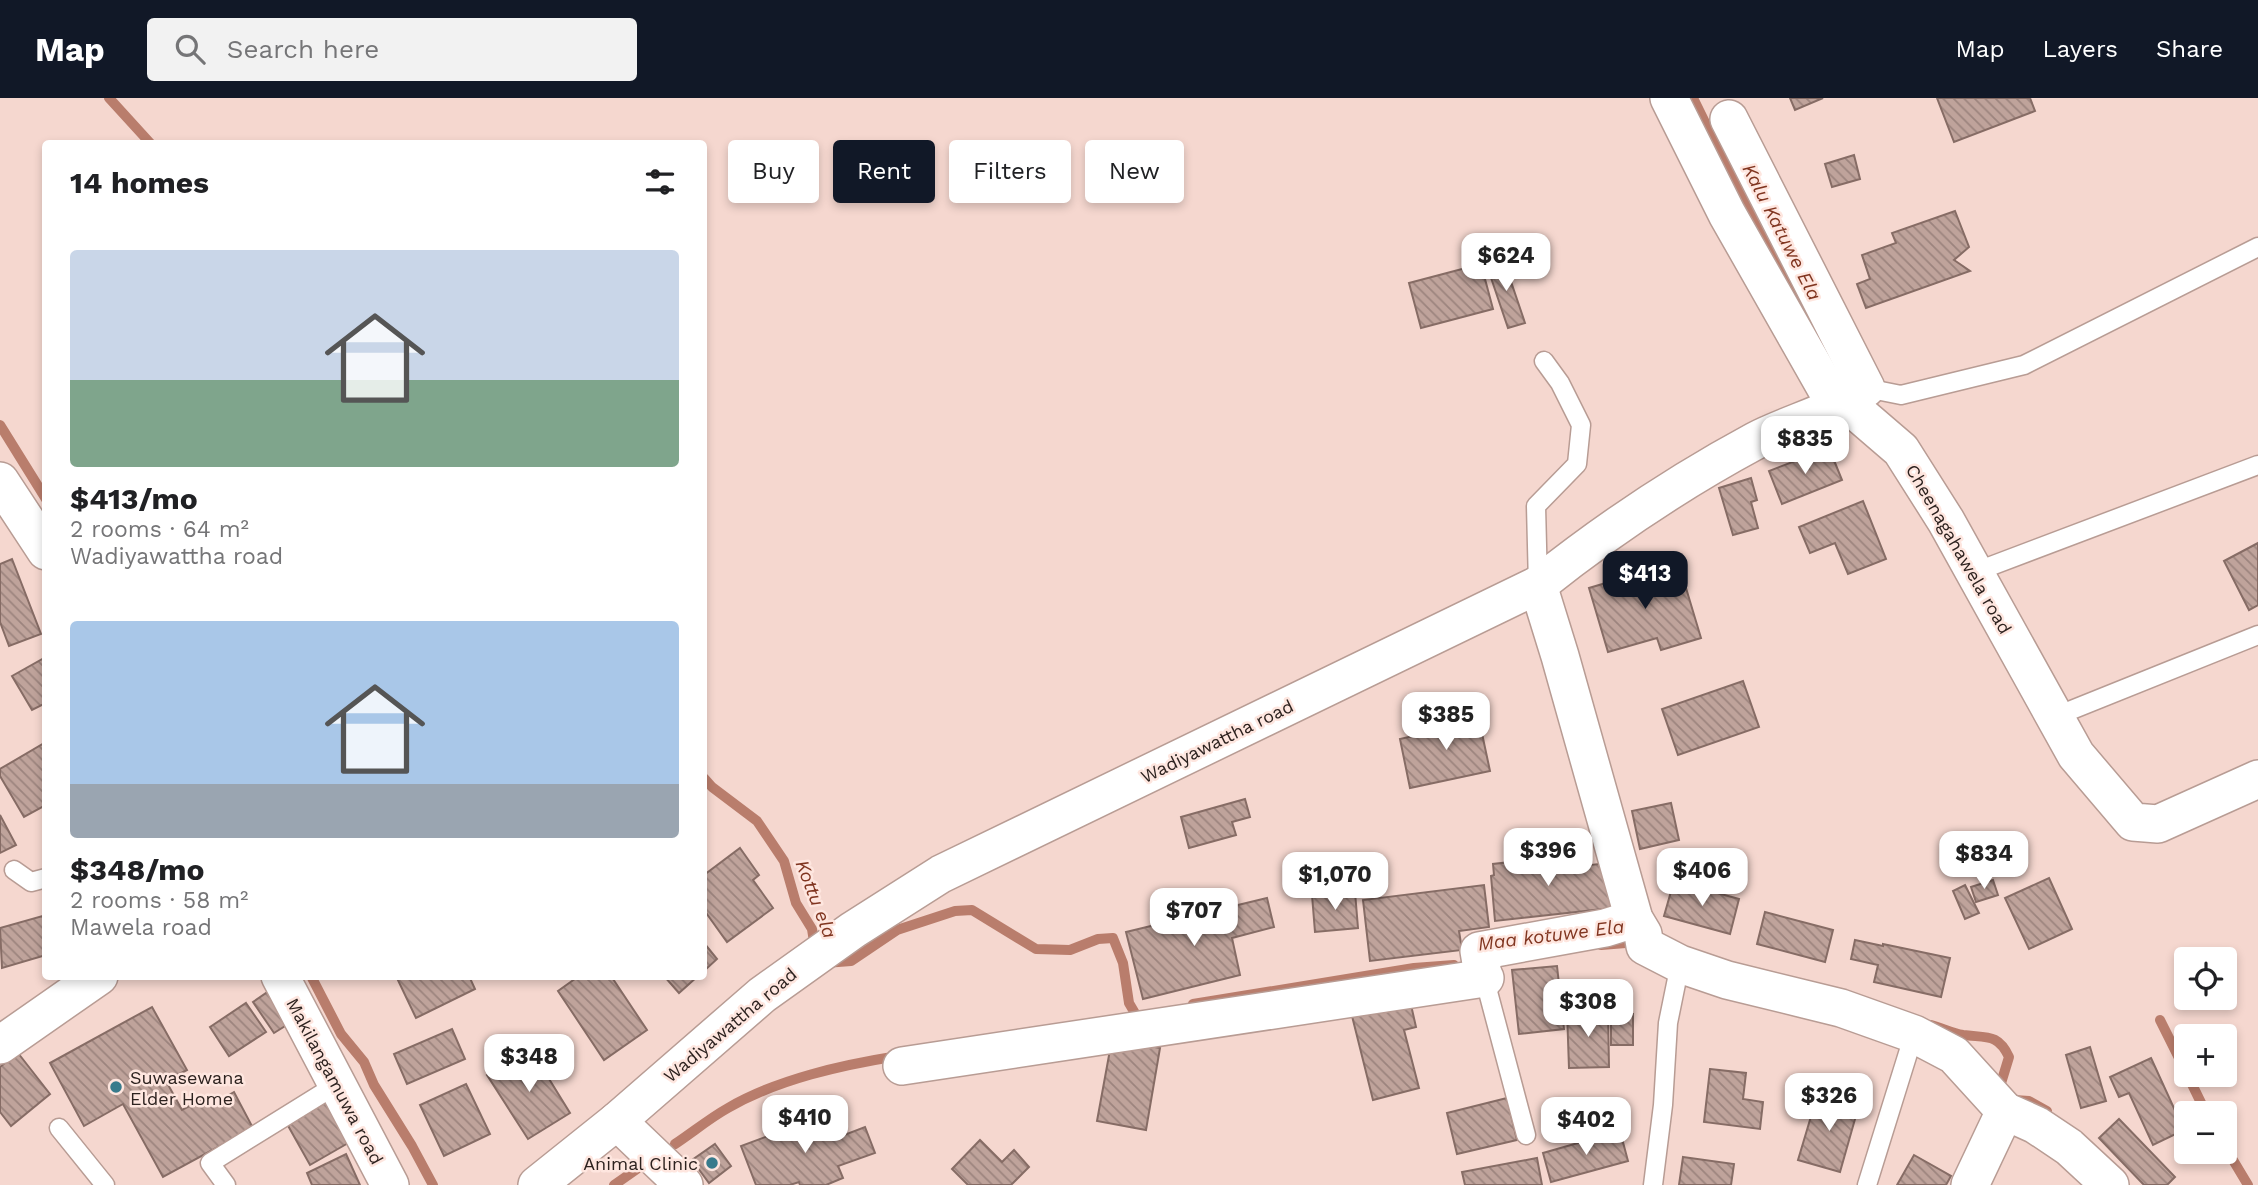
<!DOCTYPE html>
<html lang="en">
<head>
<meta charset="utf-8">
<style>
	:root { --surface:#fff; --page:#f2f2f2; --text:#202124; --muted:#757577; --accent:#111827 }
	body { margin:0; font-family:"Work Sans",sans-serif; background:var(--page); color:var(--text); height:100vh; display:flex; flex-direction:column; font-size:26px; white-space:nowrap }
	* { box-sizing:border-box; margin:0 }
	p { font-size:23px; color:var(--muted) }
	.icon { flex:none; width:38px; height:38px; fill:none; stroke:currentColor; stroke-width:2; stroke-linecap:round; stroke-linejoin:round }
	.map { position:relative; flex:1; overflow:hidden }
	.panel { position:absolute; left:42px; top:42px; width:665px; height:840px; display:flex; flex-direction:column; background:var(--surface); border-radius:7px; box-shadow:0 4px 10px #0003 }
	.panel>* { flex:none }
	.hud { position:absolute; left:728px; top:42px; width:665px; height:63px; display:flex; gap:14px }
	.buttons { position:absolute; left:2174px; top:849px; display:grid; gap:14px }
	.buttons a { display:grid; place-items:center; width:63px; height:63px; border-radius:7px; background:var(--surface); box-shadow:0 4px 10px #0003; font-size:35px }
	.price { position:absolute; translate:-50% -60px; padding:0 16px; border-radius:14px; background:#fff; color:#222; font-size:23px; line-height:46px; filter:drop-shadow(0 2px 4px #0008) }
	.price::after { content:''; position:absolute; left:50%; top:42px; width:21px; height:16px; margin-left:-10px; background:inherit; clip-path:polygon(0 0,100% 0,50% 100%) }
	.price.active { background:var(--accent); color:#fff }
	ul { padding:0; list-style:none }
	li { display:grid; align-content:center; gap:14px; height:371px; padding:0 28px }
	li span { display:grid; place-items:center; height:217px; border-radius:7px; color:#555 }
	li>.icon { margin-inline-start:auto }
	span .icon { width:126px; height:126px; fill:#fffc; stroke-width:1 }
	li b { font-size:30px }
	h2 { display:flex; justify-content:space-between; align-items:center; height:84px; padding:0 28px; font-size:30px }
	.chip { padding:0 24px; border-radius:7px; background:var(--surface); box-shadow:0 4px 10px #0003; font-size:24px; line-height:63px }
	.chip.active { background:var(--accent); color:#fff }
	header { display:flex; align-items:center; gap:42px; box-sizing:border-box; height:98px; padding:0 35px; background:var(--accent); color:#fff }
	header strong { font-size:33px }
	nav { display:flex; gap:38px; margin-inline-start:auto; font-size:24px }
	.search { width:490px; height:63px; background:var(--page); display:flex; align-items:center; gap:18px; box-sizing:border-box; padding:0 24px; border-radius:7px; color:var(--muted); font-size:26px }
	.map>svg:first-child { display:block }
	.lines { fill:none; stroke-linecap:round; stroke-linejoin:round }
	.stream { stroke:#b97d6c; stroke-width:10 }
	.building { fill:url(#building-back-hatch); stroke:#866c65; stroke-width:2 }
	.service-casing { stroke:#b89c94; stroke-width:21 }
	.minor-casing { stroke:#b89c94; stroke-width:40 }
	.service { stroke:#fff; stroke-width:18 }
	.minor { stroke:#fff; stroke-width:37 }
	.poi-dot { fill:#387b8c; stroke:#fee6df; stroke-width:2.5 }
	.labels { text-anchor:middle; dominant-baseline:central; stroke-width:5; stroke-linejoin:round; paint-order:stroke }
	.street-label { font-size:18px; fill:#2d221f; stroke:#fee6df }
	.poi-label { font-size:18px; fill:#2d221f; stroke:#fee6df; text-anchor:start }
	.water-label { font-size:19px; font-style:italic; fill:#803520; stroke:#fee6df }
</style>
</head>
<body>
<header>
<strong>Map</strong>
<div class="search"><svg class="icon" aria-label="search" viewBox="0 0 24 24"><circle cx="10" cy="10" r="6"/><path d="M15 15l6 6"/></svg>Search here</div>
<nav><a>Map</a><a>Layers</a><a>Share</a></nav>
</header>
<div class="map">
<svg width="2258" height="1087" viewBox="0 0 2258 1087">
	<defs>
		<pattern id="building-back-hatch" width="6" height="6" patternUnits="userSpaceOnUse" patternTransform="scale(1.75)"><rect width="6" height="6" fill="#bfa39b"/><path d="M-1 5l2 2M0 0l6 6M5-1l2 2" fill="none" stroke="#9c847e"/></pattern>
	</defs>
	<rect width="100%" height="100%" fill="#f5d7cf"/>
	<g class="lines">
		<g class="stream">
			<polyline points="109,0 151,46"/>
			<polyline points="1693,0 1757,130 1831,264"/>
			<polyline points="0,327 46,401"/>
			<polyline points="704,680 712,689 757,723 784,763 796,805 812,831 815,850"/>
			<polyline points="1601,847 1638,844"/>
			<polyline points="825,865 851,863 897,832 955,813 972,812 1036,851 1070,852 1098,841 1113,840 1123,865 1129,905 1136,917"/>
			<polyline points="311,878 341,936 364,964 374,987 412,1048 433,1087"/>
			<polyline points="1193,906 1414,870 1454,867"/>
			<polyline points="2160,922 2186,974"/>
			<path d="M1931 927C1942 930 1952 935 1963 937 1986 940 1998 935 2009 959L1998 995"/>
			<polyline points="2187,976 2206,1015"/>
			<polyline points="2014,1002 2029,1003 2047,1013"/>
			<path d="M675 1046C693 1034 710 1020 728 1010 778 981 842 967 898 958"/>
			<polyline points="2224,1047 2248,1087"/>
			<polyline points="614,1087 637,1071"/>
		</g>
	</g>
	<g class="building">
		<polygon points="1790,0 1823,0 1795,12"/>
		<polygon points="1937,0 2030,0 2035,13 1954,44"/>
		<polygon points="1854,57 1860,81 1832,89 1825,66"/>
		<polygon points="1955,113 1969,149 1954,162 1970,173 1866,210 1857,186 1870,181 1862,157 1896,145 1892,135"/>
		<polygon points="1503,160 1525,225 1508,230 1486,165"/>
		<polygon points="1481,166 1493,211 1421,230 1409,185"/>
		<polygon points="1829,350 1842,382 1782,406 1769,373"/>
		<polygon points="1751,380 1757,402 1751,404 1758,430 1733,437 1719,390"/>
		<polygon points="1863,403 1886,461 1848,476 1835,445 1810,455 1799,429"/>
		<polygon points="2258,445 2258,507 2249,512 2224,463"/>
		<polygon points="12,461 41,536 9,548 0,524 0,466"/>
		<polygon points="1680,470 1701,540 1661,552 1657,540 1608,554 1589,490 1643,474 1645,481"/>
		<polygon points="46,559 46,605 32,612 12,578"/>
		<polygon points="1743,583 1759,629 1678,657 1662,611"/>
		<polygon points="1477,612 1490,673 1410,690 1400,641 1444,631 1441,620"/>
		<polygon points="46,644 46,707 24,719 0,678 0,671"/>
		<polygon points="1245,701 1250,719 1232,724 1236,737 1189,750 1181,719"/>
		<polygon points="1671,705 1679,742 1640,751 1632,713"/>
		<polygon points="0,717 16,747 0,755"/>
		<polygon points="740,750 759,777 753,782 773,810 727,844 704,812 704,777"/>
		<polygon points="1565,758 1566,770 1607,765 1612,810 1495,823 1491,778 1494,777 1493,766"/>
		<polygon points="2049,780 2072,831 2029,851 2005,800"/>
		<polygon points="1993,782 1998,797 1976,804 1971,789"/>
		<polygon points="1674,783 1739,801 1730,836 1664,818"/>
		<polygon points="1484,787 1489,829 1459,833 1462,852 1370,863 1363,802"/>
		<polygon points="1965,787 1979,815 1965,821 1953,793"/>
		<polygon points="1355,794 1358,830 1315,834 1312,797"/>
		<polygon points="1267,800 1274,829 1232,840 1240,877 1143,901 1126,834"/>
		<polygon points="1765,814 1833,832 1825,864 1757,846"/>
		<polygon points="46,817 46,857 2,870 0,830"/>
		<polygon points="1855,842 1883,848 1883,846 1950,860 1941,899 1874,884 1878,867 1851,861"/>
		<polygon points="704,845 717,861 704,873"/>
		<polygon points="1557,868 1564,931 1519,936 1512,872"/>
		<polygon points="396,878 469,878 475,891 416,920"/>
		<polygon points="579,878 611,878 647,932 604,962 558,893"/>
		<polygon points="664,878 698,878 679,895"/>
		<polygon points="269,893 290,925 274,935 253,904"/>
		<polygon points="246,905 266,934 229,958 210,929"/>
		<polygon points="1411,907 1416,929 1404,932 1419,990 1373,1002 1351,914"/>
		<polygon points="152,909 187,972 166,983 182,1012 205,1000 209,1008 234,994 253,1030 163,1079 123,1006 84,1028 50,965"/>
		<polygon points="1567,913 1608,913 1609,969 1569,970"/>
		<rect x="1611" y="916" width="22" height="31"/>
		<polygon points="452,931 465,961 407,986 394,956"/>
		<polygon points="1112,941 1160,950 1146,1032 1097,1023"/>
		<polygon points="2090,949 2106,1003 2081,1010 2066,957"/>
		<polygon points="530,950 570,1015 528,1041 487,977"/>
		<polygon points="18,955 50,996 11,1028 0,1014 0,969"/>
		<polygon points="2151,960 2184,1032 2153,1047 2129,995 2119,999 2110,979"/>
		<polygon points="1710,971 1746,975 1743,1001 1763,1004 1760,1031 1704,1024"/>
		<polygon points="466,986 490,1036 444,1058 420,1007"/>
		<polygon points="1818,995 1859,1007 1840,1074 1798,1062"/>
		<polygon points="1507,1000 1517,1042 1457,1056 1447,1015"/>
		<polygon points="326,1001 350,1044 310,1067 286,1024"/>
		<polygon points="825,1017 834,1041 865,1029 875,1055 838,1068 843,1080 826,1087 800,1087 799,1084 790,1087 756,1087 741,1048"/>
		<polygon points="2119,1021 2175,1079 2167,1087 2144,1087 2099,1040"/>
		<polygon points="1620,1033 1628,1063 1551,1084 1543,1055"/>
		<polygon points="980,1042 1002,1064 1014,1052 1029,1069 1011,1087 968,1087 952,1071"/>
		<polygon points="715,1046 731,1068 709,1085 692,1062"/>
		<polygon points="346,1056 360,1087 312,1087 307,1075"/>
		<polygon points="1914,1057 1951,1078 1946,1087 1897,1087"/>
		<polygon points="1683,1059 1734,1066 1731,1087 1679,1087"/>
		<polygon points="1537,1060 1542,1087 1465,1087 1462,1074"/>
	</g>
	<g class="lines">
		<g class="service-casing">
			<g id="service">
				<polyline points="1866,290 1901,297 2024,267 2258,149"/>
				<polyline points="1975,474 2258,367"/>
				<polyline points="1538,487 1536,408 1577,366 1581,327 1560,285 1544,263"/>
				<polyline points="2054,619 2258,537"/>
				<polyline points="14,772 31,784 46,780"/>
				<polyline points="1483,875 1526,1037"/>
				<polyline points="59,1030 105,1087"/>
				<polyline points="226,1087 210,1065 336,987"/>
				<polyline points="1653,1087 1663,1007 1668,925 1680,866"/>
				<polyline points="1867,1087 1914,936"/>
			</g>
		</g>
		<g class="minor-casing">
			<g id="minor">
				<polyline points="1669,0 1727,116 1831,299 1844,303 1901,352 1946,423 2076,657 2133,724 2158,726 2258,681"/>
				<polyline points="0,383 46,453"/>
				<polyline points="1538,487 1560,558 1634,821 1643,836 1645,848 1680,866 1727,882 1841,910 1914,936 1954,957 2005,1013 2036,1027 2069,1049 2110,1087"/>
				<polyline points="1482,871 1479,853 1605,830 1634,821"/>
				<polyline points="280,878 390,1087"/>
				<polyline points="0,947 99,878"/>
				<polyline points="902,968 1485,880"/>
				<polyline points="617,1023 684,1087"/>
				<path d="M537 1087 617 1023 762 897 853 832 941 776 1538 487C1607 432 1677 385 1755 343 1789 325 1838 313 1866 290L1729 21"/>
				<polyline points="1970,1087 2005,1013"/>
			</g>
		</g>
		<use href="#service" class="service"/>
		<use href="#minor" class="minor"/>
	</g>
	<g class="poi-dot">
		<circle cx="116" cy="989" r="7"/>
		<circle cx="712" cy="1065" r="7"/>
	</g>
	<g class="labels">
		<g class="street-label">
			<text transform="translate(1959 451) rotate(60)">Cheenagahawela road</text>
			<text transform="translate(1217 643) rotate(-26)">Wadiyawattha road</text>
			<text transform="translate(730 927) rotate(-40)">Wadiyawattha road</text>
			<text transform="translate(335 983) rotate(62)">Makilangamuwa road</text>
		</g>
		<g class="poi-label">
			<text x="130" y="979">Suwasewana<tspan x="130" dy="21">Elder Home</tspan></text>
			<text x="698" y="1065" text-anchor="end">Animal Clinic</text>
		</g>
		<g class="water-label">
			<text transform="translate(1782 134) rotate(63)">Kalu Katuwe Ela</text>
			<text transform="translate(816 801) rotate(69)">Kottu ela</text>
			<text transform="translate(1551 837) rotate(-7)">Maa kotuwe Ela</text>
		</g>
	</g>
</svg>
<div class="buttons">
<a><svg class="icon" aria-label="locate" viewBox="0 0 24 24"><circle cx="12" cy="12" r="6"/><path d="M12 2v4M12 18v4M2 12h4M18 12h4"/></svg></a>
<a>+</a>
<a>−</a>
</div>
<b class="price" style="left:1506px;top:195px">$624</b>
<b class="price" style="left:1805px;top:378px">$835</b>
<b class="price active" style="left:1645px;top:513px">$413</b>
<b class="price" style="left:1446px;top:654px">$385</b>
<b class="price" style="left:1548px;top:790px">$396</b>
<b class="price" style="left:1984px;top:793px">$834</b>
<b class="price" style="left:1702px;top:810px">$406</b>
<b class="price" style="left:1335px;top:814px">$1,070</b>
<b class="price" style="left:1194px;top:850px">$707</b>
<b class="price" style="left:1588px;top:941px">$308</b>
<b class="price" style="left:529px;top:996px">$348</b>
<b class="price" style="left:1829px;top:1035px">$326</b>
<b class="price" style="left:805px;top:1057px">$410</b>
<b class="price" style="left:1586px;top:1059px">$402</b>
<div class="hud">
<a class="chip">Buy</a>
<a class="chip active">Rent</a>
<a class="chip">Filters</a>
<a class="chip">New</a>
</div>
<section class="panel">
<h2>14 homes<svg class="icon" aria-label="filters" viewBox="0 0 24 24"><path d="M4 7h16M4 17h16"/><circle cx="9" cy="7" r="2"/><circle cx="15" cy="17" r="2"/></svg></h2>
<ul>
<li><span style="background:linear-gradient(#c9d6e8 60%,#7fa58c 0)"><svg class="icon" aria-label="home" viewBox="0 0 24 24"><path d="M3 11l9-7 9 7M6 9v11h12V9"/></svg></span><div><b>$413/mo</b><p>2 rooms · 64 m²</p><p>Wadiyawattha road</p></div></li>
<li><span style="background:linear-gradient(#a9c7e8 75%,#9aa5b1 0)"><svg class="icon" aria-label="home" viewBox="0 0 24 24"><path d="M3 11l9-7 9 7M6 9v11h12V9"/></svg></span><div><b>$348/mo</b><p>2 rooms · 58 m²</p><p>Mawela road</p></div></li>
</ul>
</section>
</div>
</body>
</html>
